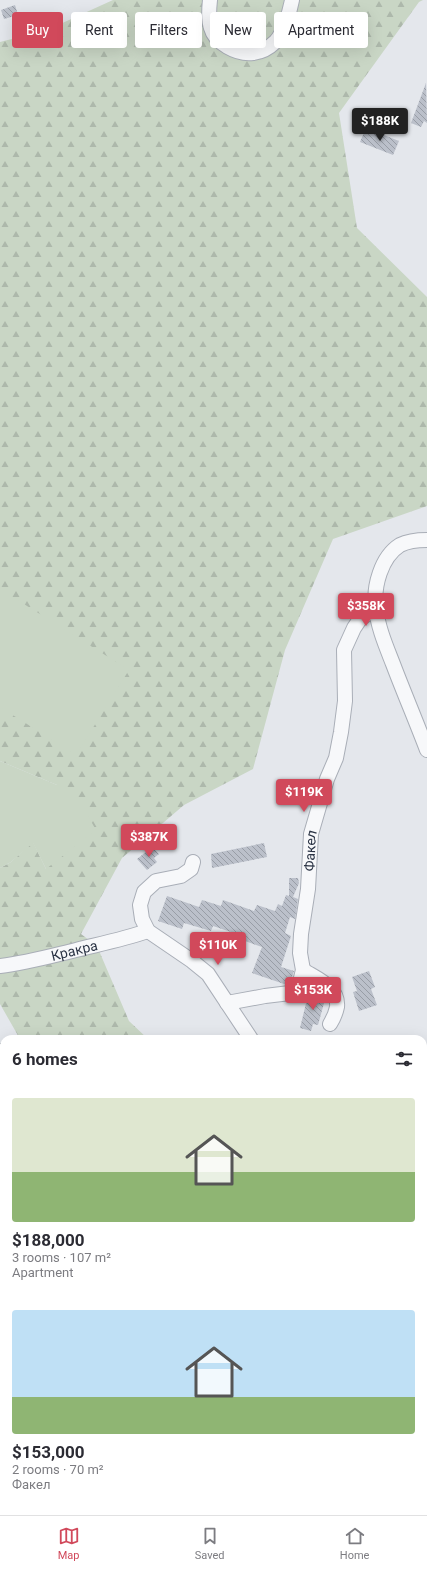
<!DOCTYPE html>
<html lang="en">
<head>
<meta charset="utf-8">
<style>
	:root { --surface:#fff; --page:#f2f2f3; --text:#2b2b33; --muted:#7c7c81; --line:#e1e1e2; --accent:#d1495b }
	body { margin:0; font-family:Roboto,sans-serif; background:var(--page); color:var(--text); height:100vh; display:flex; flex-direction:column; font-size:15px; white-space:nowrap }
	* { box-sizing:border-box; margin:0 }
	p { font-size:13px; color:var(--muted) }
	.icon { flex:none; width:22px; height:22px; fill:none; stroke:currentColor; stroke-width:2; stroke-linecap:round; stroke-linejoin:round }
	.map { position:relative; flex:1; overflow:hidden }
	.panel { position:absolute; left:0px; top:1035px; width:427px; height:480px; display:flex; flex-direction:column; background:var(--surface); border-radius:12px 12px 0 0; box-shadow:0 4px 16px #0002 }
	.panel>* { flex:none }
	.banner { position:absolute; left:12px; top:12px; width:403px; height:36px; display:flex; gap:8px }
	.price { position:absolute; translate:-50% -34px; padding:0 9px; border-radius:4px; background:var(--accent); color:#fff; font-size:13px; line-height:26px; filter:drop-shadow(0 1px 2px #0008) }
	.price::after { content:''; position:absolute; left:50%; top:24px; width:12px; height:9px; margin-left:-6px; background:inherit; clip-path:polygon(0 0,100% 0,50% 100%) }
	.price.on { background:#222; color:#fff }
	ul { padding:0; list-style:none }
	li { display:grid; align-content:center; gap:8px; height:212px; padding:0 12px }
	li span { display:grid; place-items:center; height:124px; border-radius:4px; color:#555 }
	li>.icon { margin-inline-start:auto }
	span .icon { width:72px; height:72px; fill:#fffc; stroke-width:1 }
	li b { font-size:17px }
	h2 { display:flex; justify-content:space-between; align-items:center; height:48px; padding:0 12px; font-size:17px }
	.pill { padding:0 14px; border-radius:4px; background:var(--surface); box-shadow:0 4px 16px #0002; font-size:14px; line-height:36px }
	.pill.on { background:var(--accent); color:#fff }
	.tab-bar { display:flex; justify-content:space-around; align-items:center; height:56px; border-top:1px solid var(--line); background:var(--surface); font-size:11px; color:var(--muted) }
	.tab-bar a { display:grid; justify-items:center; gap:2px }
	.tab-bar .on { color:var(--accent) }
	.map>svg:first-child { display:block }
	.forest { fill:url(#forest-firs) }
	.garden { fill:#c9d6c5 }
	.building { fill:url(#building-back-hatch) }
	.lines { fill:none; stroke-linecap:round; stroke-linejoin:round }
	.minor-casing { stroke:#a9aeb7; stroke-width:16 }
	.minor { stroke:#f7f8fa; stroke-width:14 }
	.labels { text-anchor:middle; dominant-baseline:central; stroke-width:3.5; stroke-linejoin:round; paint-order:stroke }
	.street-label { font-size:14px; fill:#2b3445; stroke:#f4f6f9 }
</style>
</head>
<body>
<div class="map">
<svg width="427" height="1515" viewBox="0 0 427 1515">
	<defs>
		<pattern id="forest-firs" width="22" height="20" patternUnits="userSpaceOnUse"><rect width="22" height="20" fill="#c9d6c5"/><path d="M5 1l3.5 6h-7zM16 11l3.5 6h-7z" fill="#adb8ab"/></pattern>
		<pattern id="building-back-hatch" width="6" height="6" patternUnits="userSpaceOnUse"><rect width="6" height="6" fill="#bbc0ca"/><path d="M-1 5l2 2M0 0l6 6M5-1l2 2" fill="none" stroke="#989da6"/></pattern>
	</defs>
	<rect width="100%" height="100%" fill="#e4e7ec"/>
	<g class="forest">
		<polygon points="113,0 423,0 419,2 339,113 357,228 427,297 427,506 333,539 285,650 253,769 184,805 122,858 81,934 97,946 129,1021 148,1039 20,1039 0,1004 0,868 11,862 33,842 46,869 57,785 0,761 0,42 47,30"/>
		<polygon points="0,1305 4,1308 4,1511 41,1511 36,1515 0,1515"/>
	</g>
	<g class="garden">
		<polygon points="0,589 129,670 76,755 0,707"/>
		<polygon points="0,761 57,785 88,816 96,830 46,869 33,843 11,862 0,868"/>
	</g>
	<g class="building">
		<polygon points="15,5 18,15 4,19 1,10"/>
		<polygon points="426,83 427,123 424,121 421,127 411,123"/>
		<polygon points="366,128 399,141 393,155 360,142"/>
		<polygon points="264,843 267,857 212,868 211,854"/>
		<polygon points="152,847 159,854 154,858 157,862 147,870 137,859"/>
		<polygon points="289,878 298,878 299,883 293,897 298,899 295,919 290,917 285,933 291,936 281,967 294,971 290,983 287,985 252,973 262,947 245,941 246,937 213,926 211,931 184,923 182,929 158,921 167,896 199,907 202,900 221,906 223,900 254,911 257,905 275,911 278,904 282,906 286,895 289,896"/>
		<polygon points="369,971 375,987 371,989 377,1005 359,1011 353,992 357,991 352,977"/>
		<polygon points="309,991 326,996 318,1025 313,1024 311,1031 300,1028"/>
	</g>
	<g class="lines">
		<g class="minor-casing">
			<g id="minor">
				<path d="M210 0C209 9 208 19 211 28 215 43 237 55 253 53 261 52 269 48 275 42 283 35 290 11 292 0"/>
				<path d="M427 540C418 540 408 541 400 545 381 557 373 587 376 608 378 628 386 646 393 664 404 693 416 721 427 750"/>
				<polyline points="193,862 191,869 181,876 156,881 144,892 140,905 142,919 148,931 192,961 208,974 251,1039"/>
				<path id="s1" d="M0 966C26 963 51 956 76 950 100 944 124 939 148 931"/>
				<path d="M303 970C317 979 339 987 337 1007 336 1012 333 1019 330 1024"/>
				<path id="s2" d="M227 1003 265 996 290 993 299 986 303 970 300 953 301 934 308 889 311 834 327 779 336 758 341 732 345 701 344 650 354 628 360 619 376 608"/>
				<polyline points="0,1051 4,1060"/>
				<polyline points="423,1141 427,1141"/>
				<polyline points="0,1200 4,1203"/>
				<polyline points="423,1222 427,1233"/>
				<polyline points="423,1288 427,1285"/>
				<polyline points="423,1345 427,1351"/>
				<polyline points="423,1464 427,1466"/>
			</g>
		</g>
		<use href="#minor" class="minor"/>
	</g>
	<g class="labels">
		<g class="street-label">
			<text stroke="none"><textPath href="#s2" startOffset="212">Факел</textPath></text>
			<text stroke="none"><textPath href="#s1" startOffset="76">Кракра</textPath></text>
		</g>
	</g>
</svg>
<b class="price on" style="left:380px;top:142px">$188K</b>
<b class="price" style="left:366px;top:627px">$358K</b>
<b class="price" style="left:304px;top:813px">$119K</b>
<b class="price" style="left:149px;top:858px">$387K</b>
<b class="price" style="left:218px;top:966px">$110K</b>
<b class="price" style="left:313px;top:1011px">$153K</b>
<div class="banner">
<a class="pill on">Buy</a>
<a class="pill">Rent</a>
<a class="pill">Filters</a>
<a class="pill">New</a>
<a class="pill">Apartment</a>
</div>
<section class="panel">
<h2>6 homes<svg class="icon" aria-label="filters" viewBox="0 0 24 24"><path d="M4 7h16M4 17h16"/><circle cx="9" cy="7" r="2"/><circle cx="15" cy="17" r="2"/></svg></h2>
<ul>
<li><span style="background:linear-gradient(#dfe7d0 60%,#8fb573 0)"><svg class="icon" aria-label="home" viewBox="0 0 24 24"><path d="M3 11l9-7 9 7M6 9v11h12V9"/></svg></span><div><b>$188,000</b><p>3 rooms · 107 m²</p><p>Apartment</p></div></li>
<li><span style="background:linear-gradient(#bfe0f5 70%,#8fb573 0)"><svg class="icon" aria-label="home" viewBox="0 0 24 24"><path d="M3 11l9-7 9 7M6 9v11h12V9"/></svg></span><div><b>$153,000</b><p>2 rooms · 70 m²</p><p>Факел</p></div></li>
</ul>
</section>
</div>
<nav class="tab-bar">
<a class="on"><svg class="icon" aria-label="map" viewBox="0 0 24 24"><path d="M3 6l6-2 6 2 6-2v14l-6 2-6-2-6 2zM9 4v14M15 6v14"/></svg>Map</a>
<a><svg class="icon" aria-label="saved" viewBox="0 0 24 24"><path d="M7 4h10v16l-5-4-5 4z"/></svg>Saved</a>
<a><svg class="icon" aria-label="home" viewBox="0 0 24 24"><path d="M3 11l9-7 9 7M6 9v11h12V9"/></svg>Home</a>
</nav>
</body>
</html>
